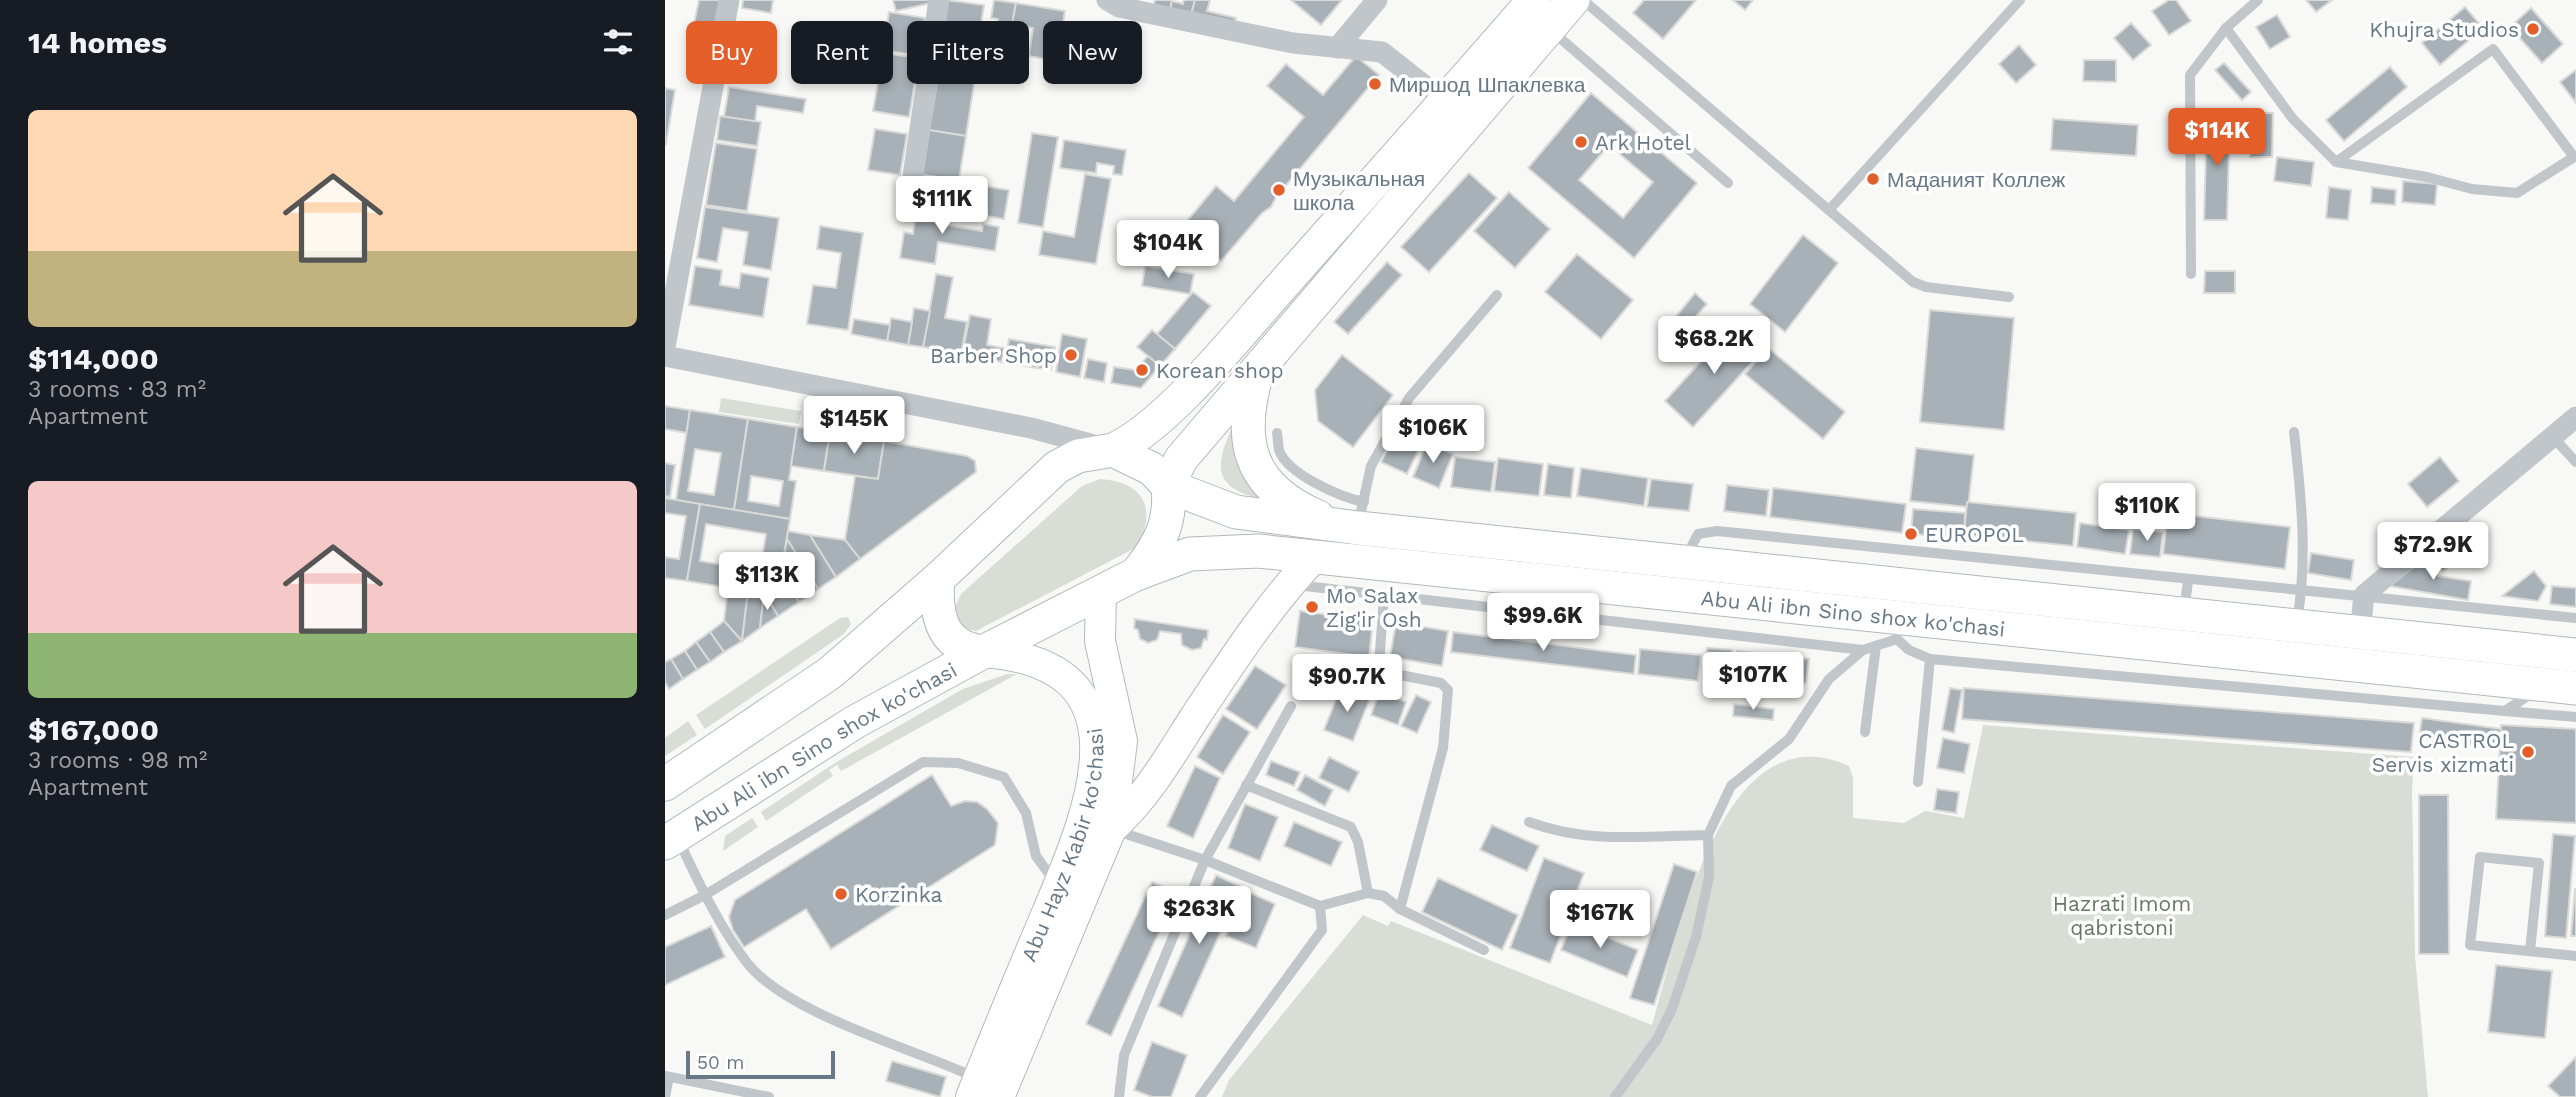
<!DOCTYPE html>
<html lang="en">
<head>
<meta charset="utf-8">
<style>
	:root { --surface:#171b24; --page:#20242c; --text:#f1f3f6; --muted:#9ea1a6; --accent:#e45e2a }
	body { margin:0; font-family:"Work Sans",sans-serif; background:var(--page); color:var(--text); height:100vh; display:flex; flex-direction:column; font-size:26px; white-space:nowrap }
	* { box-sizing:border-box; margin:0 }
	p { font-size:23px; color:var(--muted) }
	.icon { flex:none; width:38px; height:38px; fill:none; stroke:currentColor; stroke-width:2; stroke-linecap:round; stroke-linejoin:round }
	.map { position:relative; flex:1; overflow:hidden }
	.sheet { display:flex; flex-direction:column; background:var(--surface); width:665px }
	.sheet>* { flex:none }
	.banner { position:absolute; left:21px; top:21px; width:665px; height:63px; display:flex; gap:14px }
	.scale { position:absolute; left:21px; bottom:18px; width:149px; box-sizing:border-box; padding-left:7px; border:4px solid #677887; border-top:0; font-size:19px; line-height:24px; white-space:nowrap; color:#677887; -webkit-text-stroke:5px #fff; paint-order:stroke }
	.price { position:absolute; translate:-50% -60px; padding:0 16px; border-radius:7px; background:#fff; color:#222; font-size:23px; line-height:46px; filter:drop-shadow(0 2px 4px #0008) }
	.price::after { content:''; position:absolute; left:50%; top:42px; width:21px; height:16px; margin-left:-10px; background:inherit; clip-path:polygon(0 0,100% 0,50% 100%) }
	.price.selected { background:var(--accent); color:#fff }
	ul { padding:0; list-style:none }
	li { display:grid; align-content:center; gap:14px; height:371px; padding:0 28px }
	li span { display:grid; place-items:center; height:217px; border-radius:10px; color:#555 }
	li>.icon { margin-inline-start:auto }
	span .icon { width:126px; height:126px; fill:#fffc; stroke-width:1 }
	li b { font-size:30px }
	h2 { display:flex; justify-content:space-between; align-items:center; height:84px; padding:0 28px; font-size:30px }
	.pill { padding:0 24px; border-radius:10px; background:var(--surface); box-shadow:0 4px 10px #0003; font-size:24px; line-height:63px }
	.pill.selected { background:var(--accent); color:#fff }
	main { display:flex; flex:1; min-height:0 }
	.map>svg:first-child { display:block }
	.green { fill:#d8ddd5 }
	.building { fill:#a8b1b7; stroke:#dadad8; stroke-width:2; fill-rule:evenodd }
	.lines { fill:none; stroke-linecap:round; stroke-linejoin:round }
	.secondary-casing { stroke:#b4b9be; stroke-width:32 }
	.primary-casing { stroke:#b3b8bc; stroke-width:35 }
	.lane { stroke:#c1c6ca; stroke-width:10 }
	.street { stroke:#c1c6ca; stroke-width:21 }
	.secondary { stroke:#fff; stroke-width:30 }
	.primary { stroke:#fff; stroke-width:33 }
	.poi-dot { fill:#e45e2a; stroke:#fff; stroke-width:2.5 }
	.labels { text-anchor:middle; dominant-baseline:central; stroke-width:7; stroke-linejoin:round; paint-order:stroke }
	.poi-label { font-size:21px; fill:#677887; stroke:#fff; text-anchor:start }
	.street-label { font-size:21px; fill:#677887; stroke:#fff }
	.park-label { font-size:21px; fill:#667962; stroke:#fff }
</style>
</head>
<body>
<main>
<section class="sheet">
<h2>14 homes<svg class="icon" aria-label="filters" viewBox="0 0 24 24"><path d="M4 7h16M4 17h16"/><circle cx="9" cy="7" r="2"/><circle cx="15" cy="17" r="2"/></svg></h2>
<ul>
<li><span style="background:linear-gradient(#ffd9b3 65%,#c2b280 0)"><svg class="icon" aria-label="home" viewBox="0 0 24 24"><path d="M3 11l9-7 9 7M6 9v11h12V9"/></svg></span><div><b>$114,000</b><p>3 rooms · 83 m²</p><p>Apartment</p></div></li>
<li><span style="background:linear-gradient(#f6c9c9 70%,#8fb573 0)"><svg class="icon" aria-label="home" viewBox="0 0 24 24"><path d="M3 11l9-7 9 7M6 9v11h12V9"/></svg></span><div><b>$167,000</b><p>3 rooms · 98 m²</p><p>Apartment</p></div></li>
</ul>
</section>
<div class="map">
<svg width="1911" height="1097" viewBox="0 0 1911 1097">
	<rect width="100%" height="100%" fill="#f8f9f6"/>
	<g class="green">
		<polygon points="56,398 136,411 134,424 54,412"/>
		<path d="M567 428 578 465 608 502C558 491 543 479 567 428Z"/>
		<path d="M435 479C480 482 492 509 472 547L311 631 298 628 289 609 296 594 417 486Z"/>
		<polygon points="183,617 186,624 179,634 40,729 31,715 175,618"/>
		<polygon points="342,674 352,674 176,771 172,765 164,770 168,776 101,821 96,812 173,761 298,689"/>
		<polygon points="23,721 32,735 0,756 0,738"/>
		<path d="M1318 725 1749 757 1747 790 1750 956 1763 1097H557L564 1080 698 915 723 926 726 921 987 1025C1012 944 1055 707 1184 766L1188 778V818L1239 823 1260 811 1299 818Z"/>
		<polygon points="87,818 93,827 58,851 60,836"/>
	</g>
	<g class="building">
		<polygon points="34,0 56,0 51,28 29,24"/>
		<polygon points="78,0 108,0 106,13 77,8"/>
		<polygon points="228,0 266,0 266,3 231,11"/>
		<polygon points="281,0 319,5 310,62 272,55"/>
		<polygon points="329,0 351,3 339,69 316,65 319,50 327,51 333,19 326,18"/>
		<polygon points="490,0 507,0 504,14 488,10"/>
		<polygon points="519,0 530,0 525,19 504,14 507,1 518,4"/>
		<polygon points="530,0 545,0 542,11 571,18 568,29 525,19"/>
		<polygon points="626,0 677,0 656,25"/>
		<polygon points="979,0 1031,0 998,39 968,13"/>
		<polygon points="1068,0 1088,0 1080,10"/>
		<polygon points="1504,0 1511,0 1526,21 1504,35 1487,11"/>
		<polygon points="1641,0 1667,0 1651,12"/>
		<polygon points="351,3 400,11 391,61 364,56 368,28 347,24"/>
		<polygon points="1800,7 1818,28 1775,65 1757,43"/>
		<polygon points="1866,8 1898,44 1877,63 1845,27"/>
		<polygon points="224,12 260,18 254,56 218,50"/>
		<polygon points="1612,15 1625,37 1605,49 1591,27"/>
		<polygon points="1466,23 1486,45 1468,60 1449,38"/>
		<polygon points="1354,45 1371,65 1351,83 1334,64"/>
		<polygon points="218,53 254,58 244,117 208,111"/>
		<polygon points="691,56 714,75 611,197 606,207 597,213 556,261 517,227 551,186 569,201 639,117 602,86 621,64 658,95"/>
		<polygon points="1419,60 1451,60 1451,82 1418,81"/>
		<polygon points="1559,63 1586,92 1577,100 1550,70"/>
		<polygon points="275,65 311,71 301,136 264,130"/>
		<polygon points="1725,67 1742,87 1679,141 1661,120"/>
		<polygon points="1911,70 1911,103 1895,82"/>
		<polygon points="64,87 141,99 138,113 92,106 90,122 59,117"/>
		<polygon points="0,88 10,90 1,144 0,143"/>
		<path d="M926 93 1032 183 969 258 863 168ZM944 145 988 182 958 218 914 180Z"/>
		<polygon points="1585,113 1608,113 1607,157 1585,157"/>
		<polygon points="1542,115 1565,116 1562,220 1539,220"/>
		<polygon points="55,116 96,122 92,146 52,140"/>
		<polygon points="1388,119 1473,125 1471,156 1386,150"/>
		<polygon points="210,129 242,134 235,175 203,170"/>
		<polygon points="264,130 301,136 294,180 257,175"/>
		<polygon points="367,133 393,137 378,227 353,223"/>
		<polygon points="399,140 461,150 457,175 448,174 449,166 432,163 431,173 395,168"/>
		<polygon points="51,143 92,149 82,211 41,205"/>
		<polygon points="1612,157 1649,162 1646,186 1609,181"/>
		<polygon points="804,173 832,198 764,272 736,247"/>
		<polygon points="420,174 446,179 431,264 374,255 378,231 409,237"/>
		<polygon points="257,175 288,179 283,211 252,206"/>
		<polygon points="1738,181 1772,184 1770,205 1737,202"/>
		<polygon points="301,183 344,190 339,219 297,212"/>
		<polygon points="1664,187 1686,190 1683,220 1661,218"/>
		<polygon points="1707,187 1731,190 1730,205 1706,203"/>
		<polygon points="844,192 885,229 850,268 809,231"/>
		<polygon points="252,206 283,211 280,225 317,231 318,224 334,227 330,251 273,242 270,264 235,258 239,232 248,234"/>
		<polygon points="40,207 114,218 106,270 78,265 83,232 58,228 52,262 32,258"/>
		<polygon points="155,226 198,233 183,330 142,324 148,285 171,288 176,253 152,249"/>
		<polygon points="1138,235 1173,263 1120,332 1085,304"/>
		<polygon points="912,254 968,300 936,339 880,292"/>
		<polygon points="722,262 737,275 683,334 669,322"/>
		<polygon points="30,266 57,270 55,285 74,288 76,273 104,278 98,317 24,305"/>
		<polygon points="480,266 529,274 525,294 477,286"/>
		<polygon points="1540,271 1570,271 1570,293 1539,293"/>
		<polygon points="271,274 288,277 280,318 302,322 296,354 258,347"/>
		<polygon points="528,292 546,306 510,349 492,334"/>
		<polygon points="1030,293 1042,304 1016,333 1005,324"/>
		<polygon points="249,308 265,311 258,347 243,345"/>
		<polygon points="1265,310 1349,318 1339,430 1255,422"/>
		<polygon points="305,315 326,319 322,345 339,348 337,362 297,355"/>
		<polygon points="226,318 247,322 243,345 222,341"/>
		<polygon points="189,319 225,325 222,341 186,334"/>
		<polygon points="1070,324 1098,350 1028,427 1000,401"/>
		<polygon points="487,330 510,349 495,366 472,347"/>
		<polygon points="397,334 422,339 415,377 391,372"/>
		<polygon points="344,339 390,347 386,370 340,363"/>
		<polygon points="1103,348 1180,412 1158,439 1080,374"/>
		<polygon points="677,355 728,395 688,447 653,421 650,390"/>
		<polygon points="483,356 495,366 476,388 446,383 449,367 470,370"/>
		<polygon points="423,359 442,363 439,382 419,378"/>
		<polygon points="0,406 25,410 22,433 0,429"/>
		<path d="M25 410 83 419 69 510 11 500ZM30 449 56 453 49 495 23 491Z"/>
		<path d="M83 419 132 427 124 480 131 481 125 519 69 510ZM86 476 118 481 114 506 83 501Z"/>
		<polygon points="734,426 759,438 742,474 716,462"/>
		<polygon points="132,427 165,432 159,471 126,466"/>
		<polygon points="165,432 219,441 213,479 159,471"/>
		<polygon points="219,441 302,456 310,461 311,472 195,559 180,540 190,476 213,479"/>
		<polygon points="762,443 788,454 774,488 748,477"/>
		<polygon points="1251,448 1309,455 1303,507 1245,501"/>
		<polygon points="790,457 830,462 826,492 786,487"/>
		<polygon points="1775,457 1794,481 1762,507 1743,484"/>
		<polygon points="833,458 878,464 874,496 829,491"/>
		<polygon points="0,463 10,465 5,497 0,496"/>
		<polygon points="883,464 909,468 906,498 879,495"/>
		<polygon points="916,468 983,478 979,506 912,496"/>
		<polygon points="986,479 1028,484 1024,511 982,507"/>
		<polygon points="1062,485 1104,490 1101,516 1059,511"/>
		<polygon points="1108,488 1241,504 1237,533 1105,517"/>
		<polygon points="0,498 35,504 22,581 0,578 0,557 14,559 21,516 0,513"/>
		<polygon points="1302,502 1411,513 1408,546 1299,535"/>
		<path d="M35 504 125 519 112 596 22 581ZM41 524 101 534 95 571 35 561Z"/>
		<polygon points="1248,509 1300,513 1299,538 1246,534"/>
		<polygon points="1503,513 1625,527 1620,569 1498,554"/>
		<polygon points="1415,523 1464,530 1460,554 1412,547"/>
		<polygon points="1807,523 1820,542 1778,571 1765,553"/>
		<polygon points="1468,529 1498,532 1495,557 1465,554"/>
		<polygon points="123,531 145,535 171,577 153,589 122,539"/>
		<polygon points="145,535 180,540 195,559 171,577"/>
		<polygon points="122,539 153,589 134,602 116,574"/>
		<polygon points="1646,553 1689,560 1686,580 1643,573"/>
		<polygon points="1761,557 1773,576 1806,581 1803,600 1725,586"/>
		<polygon points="1869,571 1881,586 1873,601 1837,596"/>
		<polygon points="116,574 134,602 113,616 99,593 112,596"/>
		<polygon points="1887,586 1911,588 1911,607 1885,604"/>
		<polygon points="63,588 83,591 77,641 59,621"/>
		<polygon points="83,591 99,593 95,628 77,641"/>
		<polygon points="99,593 113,616 95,628"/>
		<polygon points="635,611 708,621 704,657 630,647"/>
		<polygon points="470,619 543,630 542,640 539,639 536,648 527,650 517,645 516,634 495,631 492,640 483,643 475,639 473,630 469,628"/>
		<polygon points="59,621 77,641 59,652 45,632"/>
		<polygon points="731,622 783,631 777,666 725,657"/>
		<polygon points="45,632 59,652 45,662 31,642"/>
		<polygon points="788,632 971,655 969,674 786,652"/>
		<polygon points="31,642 45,662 32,670 20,651"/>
		<polygon points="1042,648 1067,650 1066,667 1041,665"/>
		<polygon points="975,649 1036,655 1033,681 973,674"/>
		<polygon points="20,651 32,670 18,679 6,659"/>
		<polygon points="1072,651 1144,659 1141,683 1069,674"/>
		<polygon points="6,659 18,679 4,689 0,682 0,662"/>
		<polygon points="590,666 621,685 592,729 561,709"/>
		<polygon points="676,687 705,698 688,741 659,730"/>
		<polygon points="1285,688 1297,690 1289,733 1277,730"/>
		<polygon points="1299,688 1749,723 1746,752 1297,719"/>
		<polygon points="715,691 741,702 733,725 706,715"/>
		<polygon points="751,695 766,702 752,733 736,726"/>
		<polygon points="1069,704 1109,709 1108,720 1068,716"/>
		<polygon points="558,715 585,732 558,774 532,757"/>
		<polygon points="1757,718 1837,729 1835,748 1754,738"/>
		<polygon points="1836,725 1911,729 1911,823 1831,819"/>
		<polygon points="1278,738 1305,744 1299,773 1272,768"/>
		<polygon points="664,757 694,772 684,792 654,778"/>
		<polygon points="606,761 635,772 629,786 601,775"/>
		<polygon points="530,766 555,778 528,838 502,826"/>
		<polygon points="267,775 286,806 300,801 312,802 322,809 333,823 330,845 166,949 141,909 79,947 68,930 64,917 70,900"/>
		<polygon points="640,775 668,790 660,806 632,790"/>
		<polygon points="1272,789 1294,792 1291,813 1269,810"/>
		<polygon points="1754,795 1783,795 1784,954 1754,954"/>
		<polygon points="580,804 613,817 595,861 563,848"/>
		<polygon points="629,822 677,842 666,866 619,846"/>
		<polygon points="827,825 874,846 862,871 815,850"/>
		<polygon points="1888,834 1910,836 1901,938 1880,936"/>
		<polygon points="879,858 919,873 885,963 845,948"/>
		<polygon points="1009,864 1032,872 989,1005 965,998"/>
		<polygon points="551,875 576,887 517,1017 493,1006"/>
		<polygon points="773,878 853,915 837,950 757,912"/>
		<polygon points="487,882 512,893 446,1036 421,1024"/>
		<polygon points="1910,889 1911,889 1911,936 1906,936"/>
		<polygon points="581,891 610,904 591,948 561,936"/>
		<polygon points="907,923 973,950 962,977 896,950"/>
		<polygon points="46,926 60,957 0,985 0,947"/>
		<polygon points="1831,965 1887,971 1880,1038 1823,1032"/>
		<polygon points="487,1042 522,1055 506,1097 487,1097 469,1090"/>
		<polygon points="1911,1057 1911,1097 1895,1097 1883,1086"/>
		<polygon points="227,1061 281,1077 275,1097 221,1081"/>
	</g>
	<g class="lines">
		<g class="secondary-casing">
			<g id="secondary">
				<path d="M446 829C482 797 505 756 530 717 567 661 603 606 649 557"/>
				<path id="s1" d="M306 1097C328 1042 350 988 373 934 416 831 500 665 318 652"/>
				<polyline points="334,1097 446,829 457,741 435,641 436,592"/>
			</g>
		</g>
		<g class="primary-casing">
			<g id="primary">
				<path d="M592 373C572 441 583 487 653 517"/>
				<path d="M448 450 487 469 503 486C507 523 494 546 471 574L318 652C276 647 270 615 273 579L392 467 413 456Z"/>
				<path d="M448 450C502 426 574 334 615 288 700 192 785 97 869 0"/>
				<polyline points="503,486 571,512 693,528 1911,655"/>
				<polyline points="503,486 516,459 908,0"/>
				<path id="s2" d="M471 574 525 554 593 551 1911 688"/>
				<polyline points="0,784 165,673 273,579"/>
				<path id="s3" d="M0 843 190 722 318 652"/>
			</g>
		</g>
		<g class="lane">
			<polyline points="918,0 1248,282 1261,287 1344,297"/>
			<polyline points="1593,0 1561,28 1628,119 1671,162 1762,177 1807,189 1852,193 1909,157 1828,49 1671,162"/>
			<polyline points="888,32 1063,183"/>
			<polyline points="1164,210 1355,0"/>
			<polyline points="1526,274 1525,75 1561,28"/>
			<path d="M1629 432C1636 494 1643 559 1632 621"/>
			<path d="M612 433C613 438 613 445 614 450 622 474 675 497 699 502"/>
			<polyline points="1887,436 1911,462"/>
			<polyline points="693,525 706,466 744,398 832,295"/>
			<polyline points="1020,559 1033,534 1052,531 1911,618"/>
			<polyline points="631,585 1198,650"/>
			<polyline points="719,597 714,665 720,672 776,683 783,690 778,748 735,909"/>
			<polyline points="1519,612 1523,581"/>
			<polyline points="1232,633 1232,639 1244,650 1265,659 1253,782"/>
			<polyline points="1265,659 1840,711 1870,691"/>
			<polyline points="1840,711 1911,717"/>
			<polyline points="1200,732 1211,646"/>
			<polyline points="581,785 686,827 693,842 703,893"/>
			<path d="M864 822C922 844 982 836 1043 835"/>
			<polyline points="449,830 540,860 655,906 703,893 719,896 735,909 819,950"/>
			<path d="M13 839C33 881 54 927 83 964 126 1016 248 1048 311 1078"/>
			<polyline points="0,915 40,895 258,762 293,763 339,777 361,813 371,856 390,882"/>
			<polyline points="1865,951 1874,863 1815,857 1805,945 1911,956"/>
			<polyline points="0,1076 104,1097"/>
			<polyline points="0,1097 4,1077"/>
			<polyline points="454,1097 459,1055 540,860 626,706"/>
			<polyline points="535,1097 657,930 655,906"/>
			<polyline points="950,1097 992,1039 1007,1009 1031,937 1044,877 1043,835 1066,786 1124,739 1164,679 1198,650 1232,639"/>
		</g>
		<g class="street">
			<polyline points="442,0 454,7 628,43 717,52 779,101"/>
			<polyline points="672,48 712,0"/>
			<polyline points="244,203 274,0"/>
			<polyline points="0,347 64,0"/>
			<polyline points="0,356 366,428 436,447"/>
			<polyline points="1695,633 1699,595 1911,417"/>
		</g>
		<use href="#secondary" class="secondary"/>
		<use href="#primary" class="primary"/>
	</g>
	<g class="poi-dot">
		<circle cx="1868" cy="29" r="7"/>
		<circle cx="710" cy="84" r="7"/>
		<circle cx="916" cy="142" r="7"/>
		<circle cx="1208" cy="179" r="7"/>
		<circle cx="614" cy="190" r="7"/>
		<circle cx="406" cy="355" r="7"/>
		<circle cx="477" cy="370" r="7"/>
		<circle cx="1246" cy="534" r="7"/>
		<circle cx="647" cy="607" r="7"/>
		<circle cx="1863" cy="752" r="7"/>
		<circle cx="176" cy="894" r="7"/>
	</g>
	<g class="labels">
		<g class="poi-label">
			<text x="1854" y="29" text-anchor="end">Khujra Studios</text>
			<text x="724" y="84">Миршод Шпаклевка</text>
			<text x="930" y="142">Ark Hotel</text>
			<text x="628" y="178">Музыкальная<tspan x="628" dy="24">школа</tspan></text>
			<text x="1222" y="179">Маданият Коллеж</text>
			<text x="392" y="355" text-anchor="end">Barber Shop</text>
			<text x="491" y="370">Korean shop</text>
			<text x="1260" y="534">EUROPOL</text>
			<text x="661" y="595">Mo Salax<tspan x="661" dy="24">Zig'ir Osh</tspan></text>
			<text x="1849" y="740" text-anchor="end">CASTROL<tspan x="1849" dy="24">Servis xizmati</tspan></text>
			<text x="190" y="894">Korzinka</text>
		</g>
		<g class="street-label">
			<text stroke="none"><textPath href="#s2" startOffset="724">Abu Ali ibn Sino shox ko'chasi</textPath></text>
			<text stroke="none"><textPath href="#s3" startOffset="186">Abu Ali ibn Sino shox ko'chasi</textPath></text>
			<text stroke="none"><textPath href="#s1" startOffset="270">Abu Hayz Kabir ko'chasi</textPath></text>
		</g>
		<g class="park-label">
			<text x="1457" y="903">Hazrati Imom<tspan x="1457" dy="24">qabristoni</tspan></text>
		</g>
	</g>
</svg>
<div class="scale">50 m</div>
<b class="price selected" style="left:1552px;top:168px">$114K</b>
<b class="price" style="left:277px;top:236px">$111K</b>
<b class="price" style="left:503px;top:280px">$104K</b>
<b class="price" style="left:1049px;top:376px">$68.2K</b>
<b class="price" style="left:189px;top:456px">$145K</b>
<b class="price" style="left:768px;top:465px">$106K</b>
<b class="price" style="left:1482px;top:543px">$110K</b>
<b class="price" style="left:1768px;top:582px">$72.9K</b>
<b class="price" style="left:102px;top:612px">$113K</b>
<b class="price" style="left:878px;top:653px">$99.6K</b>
<b class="price" style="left:1088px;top:712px">$107K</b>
<b class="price" style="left:682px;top:714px">$90.7K</b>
<b class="price" style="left:534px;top:946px">$263K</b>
<b class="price" style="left:935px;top:950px">$167K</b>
<div class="banner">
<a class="pill selected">Buy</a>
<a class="pill">Rent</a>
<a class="pill">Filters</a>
<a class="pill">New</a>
</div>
</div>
</main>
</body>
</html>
